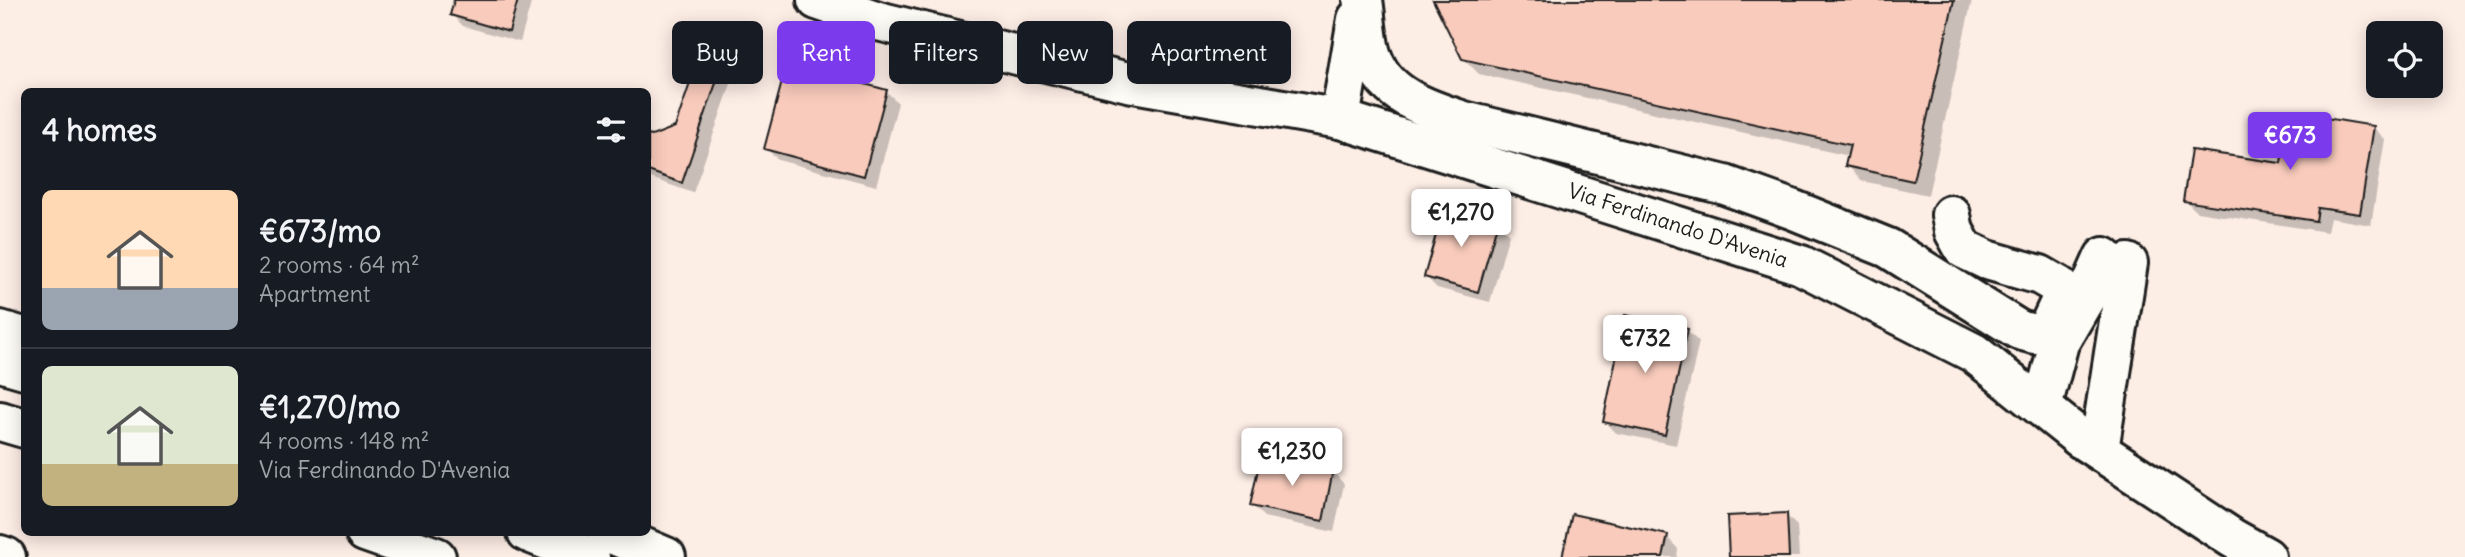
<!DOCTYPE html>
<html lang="en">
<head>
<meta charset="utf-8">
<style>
	:root { --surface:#171b24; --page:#20242c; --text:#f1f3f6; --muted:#9ea1a6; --line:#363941; --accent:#7c3aed }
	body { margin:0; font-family:Delius,sans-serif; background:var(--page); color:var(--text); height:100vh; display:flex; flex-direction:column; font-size:26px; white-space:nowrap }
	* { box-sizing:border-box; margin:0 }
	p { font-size:23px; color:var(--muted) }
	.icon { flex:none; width:38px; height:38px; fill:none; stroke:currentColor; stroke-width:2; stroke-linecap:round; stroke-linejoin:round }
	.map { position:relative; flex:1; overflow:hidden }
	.sheet { position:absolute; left:21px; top:88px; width:630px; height:448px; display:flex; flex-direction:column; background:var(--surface); border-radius:10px; box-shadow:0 4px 18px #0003 }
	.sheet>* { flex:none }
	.guide { position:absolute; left:672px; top:21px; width:665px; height:63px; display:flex; gap:14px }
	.tools { position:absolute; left:2366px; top:21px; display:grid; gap:14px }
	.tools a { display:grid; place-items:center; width:77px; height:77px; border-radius:10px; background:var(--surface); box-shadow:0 4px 18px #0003; font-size:35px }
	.price { position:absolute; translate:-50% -60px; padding:0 16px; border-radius:7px; background:#fff; color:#222; font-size:23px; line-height:46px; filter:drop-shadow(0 2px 4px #0008) }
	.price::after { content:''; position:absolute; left:50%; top:42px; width:21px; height:16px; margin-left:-10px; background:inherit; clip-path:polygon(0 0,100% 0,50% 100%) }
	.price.active { background:var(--accent); color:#fff }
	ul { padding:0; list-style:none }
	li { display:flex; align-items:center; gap:21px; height:175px; padding:0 21px }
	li+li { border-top:2px solid var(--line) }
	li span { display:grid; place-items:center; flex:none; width:196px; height:140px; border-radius:10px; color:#555 }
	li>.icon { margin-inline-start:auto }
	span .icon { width:84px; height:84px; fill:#fffc; stroke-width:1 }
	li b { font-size:30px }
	h2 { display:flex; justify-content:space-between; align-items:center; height:84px; padding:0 21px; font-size:30px }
	.tag { padding:0 24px; border-radius:10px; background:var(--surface); box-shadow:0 4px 18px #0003; font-size:24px; line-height:63px }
	.tag.active { background:var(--accent); color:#fff }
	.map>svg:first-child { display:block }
	.shadow { fill:#0003 }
	.building { fill:#f8cbbc; stroke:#1c1c1c; stroke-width:2 }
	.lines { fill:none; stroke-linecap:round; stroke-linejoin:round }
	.minor-casing { stroke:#1c1c1c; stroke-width:44 }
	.highway-casing { stroke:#1c1c1c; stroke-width:44 }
	.minor { stroke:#fdfcf7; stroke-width:38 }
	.highway { stroke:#fdfcf7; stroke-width:38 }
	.labels { text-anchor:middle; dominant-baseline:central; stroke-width:6; stroke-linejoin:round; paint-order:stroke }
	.street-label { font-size:21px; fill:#1c1c1c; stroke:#fdfcf7 }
</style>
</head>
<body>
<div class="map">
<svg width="2465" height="557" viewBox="0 0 2465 557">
	<rect width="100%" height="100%" fill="#fcede5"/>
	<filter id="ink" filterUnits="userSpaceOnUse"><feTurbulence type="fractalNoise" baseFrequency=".0143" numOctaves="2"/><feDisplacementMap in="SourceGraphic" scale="14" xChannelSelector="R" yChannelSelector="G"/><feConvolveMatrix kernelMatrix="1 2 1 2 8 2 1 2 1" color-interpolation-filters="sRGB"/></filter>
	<g filter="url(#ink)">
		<g class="shadow">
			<polygon points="456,0 532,0 520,42 463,26 452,15"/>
			<polygon points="1435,0 1972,0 1928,195 1862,181 1847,165 1849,156 1479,74 1463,58"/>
			<polygon points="720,70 732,81 693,193 648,177 648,137 652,138 676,128"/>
			<polygon points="886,91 898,103 876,186 778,160 766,148"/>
			<polygon points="2373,127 2385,139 2371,225 2330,218 2327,232 2197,212 2185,200 2282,165"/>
			<polygon points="1497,223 1509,234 1490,302 1437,288 1426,277"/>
			<polygon points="1687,331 1699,342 1676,445 1616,433 1605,421"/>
			<polygon points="1333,472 1344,484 1334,532 1264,517 1252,505"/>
			<polygon points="1786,515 1797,526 1799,557 1731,557"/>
			<polygon points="1667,537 1678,549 1677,557 1564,557"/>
		</g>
		<g class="building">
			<polygon points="454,0 518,0 509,32 450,15"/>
			<polygon points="1433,0 1954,0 1913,181 1845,166 1850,145 1462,59"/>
			<polygon points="698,60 721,68 682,183 648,171 648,135 652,136 675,127"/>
			<polygon points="787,63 887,90 864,176 764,149"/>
			<polygon points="2289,112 2374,126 2360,214 2318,208 2316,221 2183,201 2191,150 2281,163"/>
			<polygon points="1444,206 1498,221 1478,292 1424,277"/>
			<polygon points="1625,315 1688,329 1665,435 1603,422"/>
			<polygon points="1261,455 1333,470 1323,521 1250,506"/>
			<polygon points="1787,513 1789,557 1729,557 1727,516"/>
			<polygon points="1572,514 1668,535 1663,557 1562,557"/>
		</g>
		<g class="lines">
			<g class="minor-casing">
				<g id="minor">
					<polyline points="817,0 878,21 1128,82 1340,119 1801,265 1974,353 2080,438 2232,538 2266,557"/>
					<path d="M1363 0C1366 17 1366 44 1373 59 1387 97 1430 110 1464 121L1725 185 1794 210 1888 248 2019 330 2034 334 2048 328 2062 298"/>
					<polyline points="1340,119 1357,19"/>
					<polyline points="1951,215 1954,231 1964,249 1987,260 2040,275 2059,286 2067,319"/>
					<polyline points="2042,407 2059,343 2087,295 2104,257"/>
					<polyline points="2099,450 2128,263"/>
					<polyline points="0,555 6,557"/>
				</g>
			</g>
			<g class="highway-casing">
				<g id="highway">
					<polyline points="0,330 24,337"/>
					<polyline points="0,362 24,369"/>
					<polyline points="0,421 24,428"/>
					<polyline points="365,532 436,557"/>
					<polyline points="527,532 590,557"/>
					<polyline points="607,532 666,557"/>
				</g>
			</g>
			<use href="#minor" class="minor"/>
			<use href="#highway" class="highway"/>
		</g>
	</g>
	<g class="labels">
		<g class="street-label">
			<text transform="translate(1678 225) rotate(18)">Via Ferdinando D'Avenia</text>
		</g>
	</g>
</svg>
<div class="tools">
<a><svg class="icon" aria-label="locate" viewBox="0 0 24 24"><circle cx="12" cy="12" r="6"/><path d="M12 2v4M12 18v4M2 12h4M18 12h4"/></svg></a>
</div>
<b class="price active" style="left:2290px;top:172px">€673</b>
<b class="price" style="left:1461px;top:249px">€1,270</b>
<b class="price" style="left:1645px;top:375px">€732</b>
<b class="price" style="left:1292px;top:488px">€1,230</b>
<div class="guide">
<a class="tag">Buy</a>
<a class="tag active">Rent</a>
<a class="tag">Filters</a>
<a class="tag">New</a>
<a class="tag">Apartment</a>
</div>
<section class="sheet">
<h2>4 homes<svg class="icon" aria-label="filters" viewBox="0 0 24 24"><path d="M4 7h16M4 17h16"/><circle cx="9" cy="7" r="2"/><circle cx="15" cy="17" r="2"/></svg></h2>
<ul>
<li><span style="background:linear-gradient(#ffd9b3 70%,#9aa5b1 0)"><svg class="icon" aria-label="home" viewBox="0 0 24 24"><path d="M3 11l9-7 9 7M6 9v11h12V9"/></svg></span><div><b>€673/mo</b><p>2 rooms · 64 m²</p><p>Apartment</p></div></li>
<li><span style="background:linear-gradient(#dfe7d0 70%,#c2b280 0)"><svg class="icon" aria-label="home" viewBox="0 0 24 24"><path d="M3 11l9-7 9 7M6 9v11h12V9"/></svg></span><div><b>€1,270/mo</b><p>4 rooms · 148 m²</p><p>Via Ferdinando D'Avenia</p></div></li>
</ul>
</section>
</div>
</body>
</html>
